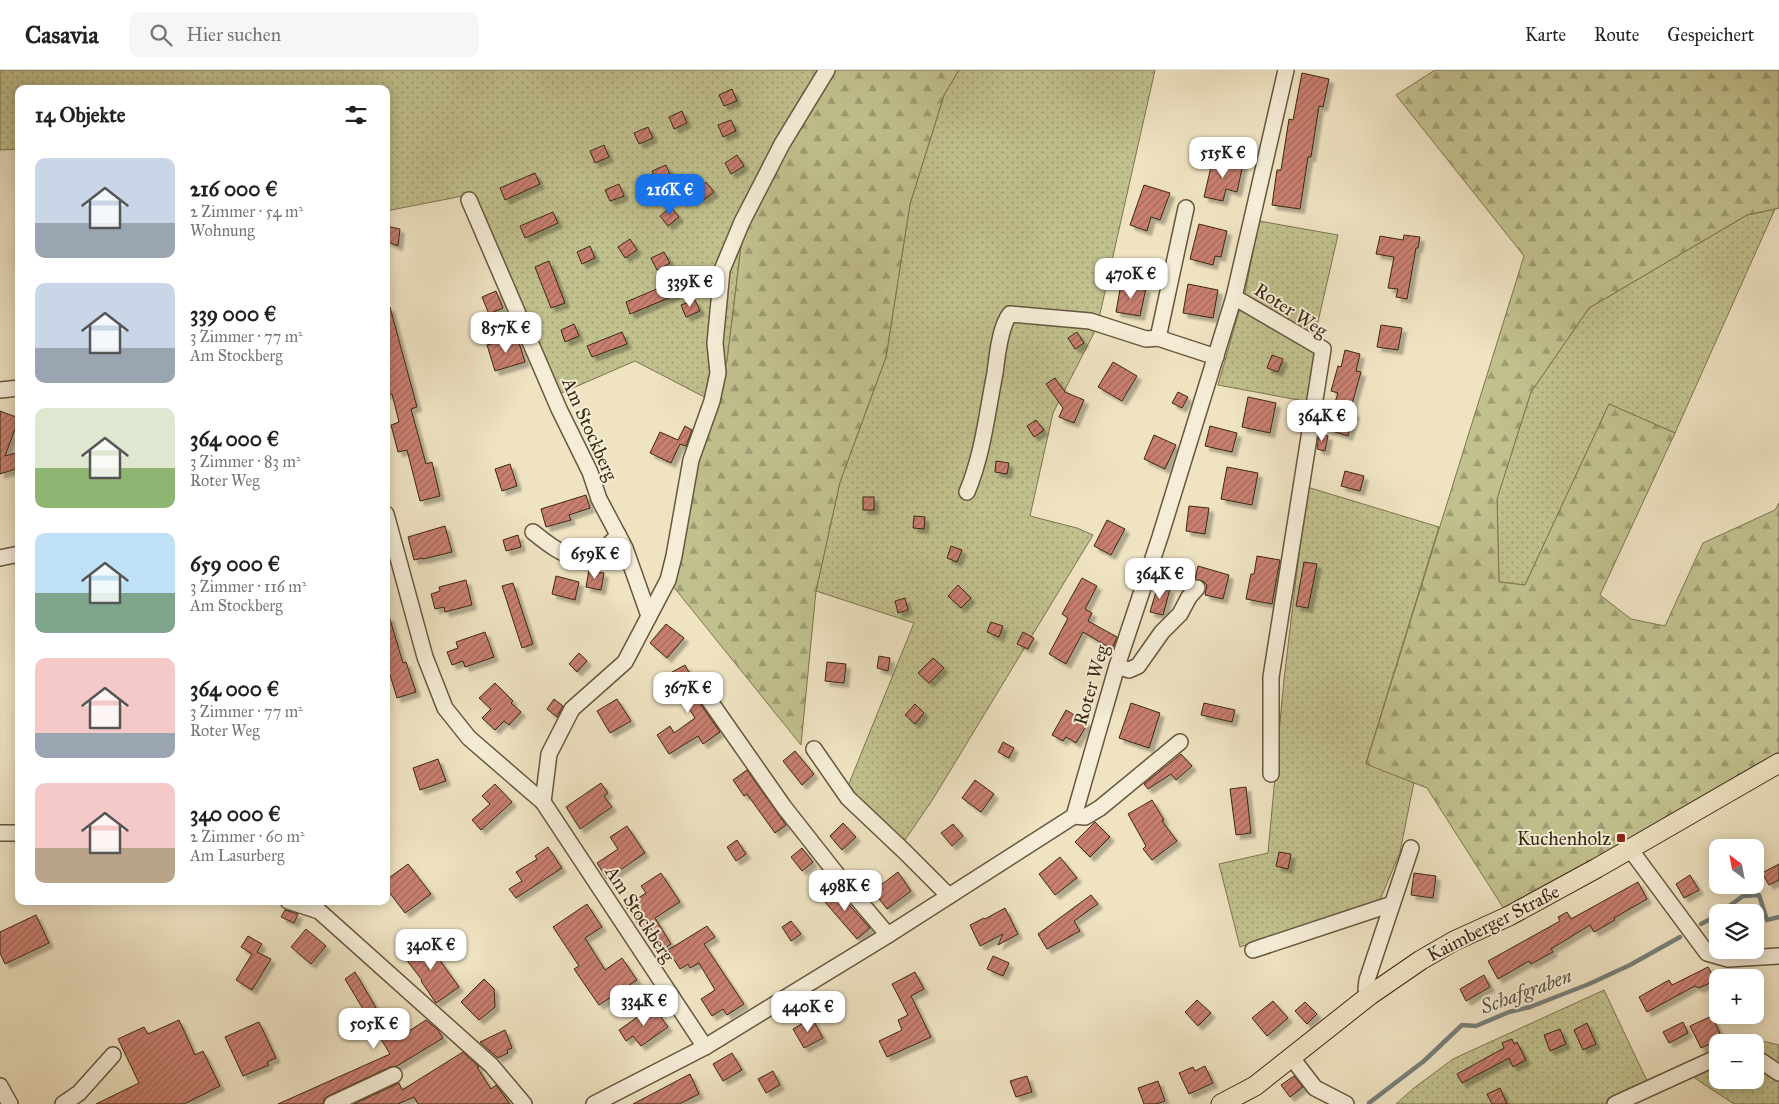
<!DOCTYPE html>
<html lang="de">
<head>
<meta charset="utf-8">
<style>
	:root { --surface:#fff; --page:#f6f6f6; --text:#202124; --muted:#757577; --line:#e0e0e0; --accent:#1a73e8 }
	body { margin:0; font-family:"IM FELL Great Primer",serif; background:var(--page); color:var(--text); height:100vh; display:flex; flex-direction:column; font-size:19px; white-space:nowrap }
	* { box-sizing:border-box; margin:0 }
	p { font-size:16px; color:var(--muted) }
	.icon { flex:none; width:28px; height:28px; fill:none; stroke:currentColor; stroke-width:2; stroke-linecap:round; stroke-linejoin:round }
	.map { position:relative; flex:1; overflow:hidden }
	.panel { position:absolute; left:15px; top:15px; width:375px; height:820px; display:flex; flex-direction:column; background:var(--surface); border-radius:10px; box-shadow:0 2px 12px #0003 }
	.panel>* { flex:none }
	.needle { width:32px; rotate:328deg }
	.controls { position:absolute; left:1709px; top:769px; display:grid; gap:10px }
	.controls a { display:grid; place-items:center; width:55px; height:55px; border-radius:10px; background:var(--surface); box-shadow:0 2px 12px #0003; font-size:25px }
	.price { position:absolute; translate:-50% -42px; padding:0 11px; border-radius:10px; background:#fff; color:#222; font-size:16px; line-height:32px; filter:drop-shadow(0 1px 2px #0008) }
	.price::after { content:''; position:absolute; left:50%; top:30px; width:15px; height:11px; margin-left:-8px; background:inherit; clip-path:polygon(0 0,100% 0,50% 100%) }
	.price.current { background:var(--accent); color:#fff }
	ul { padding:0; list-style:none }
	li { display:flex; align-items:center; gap:15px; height:125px; padding:0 20px }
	li span { display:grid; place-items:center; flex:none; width:140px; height:100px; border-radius:10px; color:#555 }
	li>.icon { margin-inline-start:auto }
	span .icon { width:60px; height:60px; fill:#fffc; stroke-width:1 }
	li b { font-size:21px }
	h2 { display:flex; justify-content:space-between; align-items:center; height:60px; padding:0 20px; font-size:21px }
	header { display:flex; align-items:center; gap:30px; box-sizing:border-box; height:70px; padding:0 25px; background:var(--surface); border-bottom:1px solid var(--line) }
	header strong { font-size:24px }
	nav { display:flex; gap:28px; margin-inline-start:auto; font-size:18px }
	.search { width:350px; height:45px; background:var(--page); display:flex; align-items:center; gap:12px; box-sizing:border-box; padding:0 18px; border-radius:10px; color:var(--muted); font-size:19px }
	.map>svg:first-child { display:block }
	.green { fill:url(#green-dots); stroke:#7e7450 }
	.forest { fill:url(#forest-firs); stroke:#7e7450 }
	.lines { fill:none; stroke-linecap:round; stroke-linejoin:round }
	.stream { stroke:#78807a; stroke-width:4.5 }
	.building { fill:url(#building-hatch); stroke:#3b2712; filter:url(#shadow) }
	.minor-casing { stroke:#68563e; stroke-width:18 }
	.major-casing { stroke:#3b2712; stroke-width:21 }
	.minor { stroke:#f5edd7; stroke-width:15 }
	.major { stroke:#efe3c2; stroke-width:19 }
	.poi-dot { fill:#8f2418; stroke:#f5edd7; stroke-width:2 }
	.labels { text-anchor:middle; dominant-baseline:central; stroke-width:4; stroke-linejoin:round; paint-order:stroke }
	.street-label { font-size:19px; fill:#3b2712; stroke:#f5edd7 }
	.poi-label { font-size:19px; fill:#3b2712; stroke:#f5edd7; text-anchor:end }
	.water-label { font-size:20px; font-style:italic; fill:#5a5346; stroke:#f5edd7 }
</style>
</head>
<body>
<header>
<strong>Casavia</strong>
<div class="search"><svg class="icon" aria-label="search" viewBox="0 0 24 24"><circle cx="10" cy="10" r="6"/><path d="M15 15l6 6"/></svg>Hier suchen</div>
<nav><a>Karte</a><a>Route</a><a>Gespeichert</a></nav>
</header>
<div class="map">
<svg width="1779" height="1034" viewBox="0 0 1779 1034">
	<defs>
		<pattern id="green-dots" width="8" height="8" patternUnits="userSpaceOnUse" patternTransform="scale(1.25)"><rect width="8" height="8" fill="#c1c18e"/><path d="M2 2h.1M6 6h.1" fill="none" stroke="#9e9d73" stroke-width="1.8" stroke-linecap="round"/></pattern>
		<pattern id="forest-firs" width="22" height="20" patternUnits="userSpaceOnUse" patternTransform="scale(1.25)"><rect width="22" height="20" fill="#c1c18e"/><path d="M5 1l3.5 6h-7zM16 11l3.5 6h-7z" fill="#9e9d73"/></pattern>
		<pattern id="building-hatch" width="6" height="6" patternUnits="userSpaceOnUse" patternTransform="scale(1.25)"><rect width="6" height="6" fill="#c97f70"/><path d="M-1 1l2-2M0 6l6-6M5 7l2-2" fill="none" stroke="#a4685b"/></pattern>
		<filter id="shadow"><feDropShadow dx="4.5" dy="4.5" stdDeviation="1" flood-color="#0004"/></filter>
	</defs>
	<rect width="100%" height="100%" fill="#efe3c2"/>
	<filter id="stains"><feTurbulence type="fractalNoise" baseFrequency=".004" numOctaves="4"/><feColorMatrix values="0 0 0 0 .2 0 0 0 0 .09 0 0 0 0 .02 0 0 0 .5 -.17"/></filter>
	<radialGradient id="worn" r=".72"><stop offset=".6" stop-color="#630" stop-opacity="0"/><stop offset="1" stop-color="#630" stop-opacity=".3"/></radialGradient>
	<g class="green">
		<polygon points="0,0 830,0 742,168 727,291 712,331 635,291 559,324 473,124 386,141 386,19 19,19 19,79 0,80"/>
		<polygon points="959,0 1155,0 1097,257 1053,343 1030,446 1077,458 1093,465 933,729 903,773 846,721 914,553 816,521 840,412 886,287 910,134 944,25"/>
		<polygon points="1775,139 1675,363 1609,334 1525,515 1499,512 1497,428 1531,322 1589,238 1747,145"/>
		<polygon points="1259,151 1338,165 1314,269 1244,228"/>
		<polygon points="1240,238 1316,282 1309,332 1218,315"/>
		<polygon points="1307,417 1439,457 1366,693 1414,712 1400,782 1380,830 1240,877 1219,794 1268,783 1284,609"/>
		<polygon points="1604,920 1649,1015 1609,1034 1396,1034 1414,1018 1453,989"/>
		<polygon points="1758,970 1779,975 1779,1034 1734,1034 1693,1007 1717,993 1718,1010 1755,1010 1755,972 1753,972"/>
	</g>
	<g class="forest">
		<polygon points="830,0 959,0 944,25 910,134 886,287 840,412 816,521 801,675 668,510 691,390 727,291 742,168 794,60"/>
		<polygon points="1435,0 1779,0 1779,138 1747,145 1589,238 1531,322 1497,429 1499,512 1525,515 1609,334 1675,363 1600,525 1631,549 1665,556 1703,473 1775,440 1779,433 1779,684 1642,764 1504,839 1427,718 1366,694 1524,186 1396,25"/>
	</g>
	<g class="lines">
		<g class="stream">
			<polyline points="1721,842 1743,826 1759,825 1767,850 1779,847"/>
			<polyline points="1701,854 1718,845"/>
			<polyline points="1369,1033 1424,991 1462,955 1476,956 1509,942 1530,937 1589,914 1630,895 1680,867"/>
		</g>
	</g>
	<g class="building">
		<polygon points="1302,3 1329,9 1323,37 1319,36 1311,87 1308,87 1300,139 1272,135 1277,100 1281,100 1289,49 1293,50"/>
		<polygon points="732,19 737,31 724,36 719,25"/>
		<polygon points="682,41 687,53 674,59 669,47"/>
		<polygon points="731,50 736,61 723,67 718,55"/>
		<polygon points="648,57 653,68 639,74 634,63"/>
		<polygon points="604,75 609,87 595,93 590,81"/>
		<polygon points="737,85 744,96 731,104 725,93"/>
		<polygon points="1213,88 1243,94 1237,122 1226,119 1223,131 1204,127"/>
		<polygon points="666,95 671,107 657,112 652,101"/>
		<polygon points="535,103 540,114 505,130 500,118"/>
		<polygon points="706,112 714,122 702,131 695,121"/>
		<polygon points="619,114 624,126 610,131 605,120"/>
		<polygon points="1144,115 1170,123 1160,150 1151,147 1147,161 1130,155"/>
		<polygon points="671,137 679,147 668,156 660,146"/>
		<polygon points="553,142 558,153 525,168 520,156"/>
		<polygon points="1199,154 1227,161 1221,187 1215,186 1213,195 1190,189"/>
		<polygon points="386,156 400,159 398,176 386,171"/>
		<polygon points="1404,165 1420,167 1418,178 1416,178 1407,229 1396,227 1398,219 1388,218 1394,187 1376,184 1380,166 1403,170"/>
		<polygon points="630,169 637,180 625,188 618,177"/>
		<polygon points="590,176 595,188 582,194 577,182"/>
		<polygon points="664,182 670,193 657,200 651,188"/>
		<polygon points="549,191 565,233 551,238 535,197"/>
		<polygon points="671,213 676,225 630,244 626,232"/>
		<polygon points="1121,214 1146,218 1140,246 1116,242"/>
		<polygon points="1188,214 1218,220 1213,248 1183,243"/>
		<polygon points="496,221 503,238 489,244 482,227"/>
		<polygon points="695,230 700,241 686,247 681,235"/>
		<polygon points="386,237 390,237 417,337 411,339 426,394 432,392 440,426 420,431 407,380 398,382 391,355 399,352 392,324 386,325"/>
		<polygon points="574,254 579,266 565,272 561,260"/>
		<polygon points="1381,255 1402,258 1398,280 1377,277"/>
		<polygon points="622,262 627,274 592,287 587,276"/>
		<polygon points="1077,262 1084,273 1075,279 1068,268"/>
		<polygon points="517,266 525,292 495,301 487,275"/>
		<polygon points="1345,280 1360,284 1356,301 1361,302 1350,341 1355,343 1348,366 1326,359 1338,323 1331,321 1338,296 1341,297"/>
		<polygon points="1272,285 1283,289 1278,302 1267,298"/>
		<polygon points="1113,292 1137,306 1122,331 1098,317"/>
		<polygon points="1055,308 1065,322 1084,330 1074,353 1059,347 1063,338 1046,314"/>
		<polygon points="1178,322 1188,327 1182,338 1172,333"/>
		<polygon points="1248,327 1276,333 1270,363 1242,357"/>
		<polygon points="0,341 19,348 5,386 19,382 19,398 0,404"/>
		<polygon points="1036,350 1044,360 1034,367 1027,356"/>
		<polygon points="685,356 692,360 686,376 680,374 671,393 650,383 660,362 678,370"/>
		<polygon points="1210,356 1237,363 1232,382 1205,376"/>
		<polygon points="1319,364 1328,366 1325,381 1317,379"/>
		<polygon points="1154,365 1176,375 1165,399 1144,389"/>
		<polygon points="996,391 1009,393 1007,404 995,402"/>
		<polygon points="510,394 517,416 502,421 495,399"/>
		<polygon points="1227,397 1258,403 1252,435 1221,429"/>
		<polygon points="1345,401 1364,406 1360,421 1341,416"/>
		<polygon points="586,425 590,438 569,445 571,450 546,457 541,439"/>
		<rect x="863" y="427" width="11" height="13"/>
		<polygon points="1189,436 1209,438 1205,464 1186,461"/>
		<polygon points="914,446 925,447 924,459 913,458"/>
		<polygon points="1107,450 1125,459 1111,485 1094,476"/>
		<polygon points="445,456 452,482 423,489 423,488 414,490 408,467"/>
		<polygon points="518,465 521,477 506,481 503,470"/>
		<polygon points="951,476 962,480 957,492 947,488"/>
		<polygon points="1257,486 1280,490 1272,534 1246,529 1251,504 1254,504"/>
		<polygon points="1304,492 1317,494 1308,538 1296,536"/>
		<polygon points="1198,496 1229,505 1223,529 1205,525 1207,515 1203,511 1195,509"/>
		<polygon points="589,500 604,503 601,520 586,517"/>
		<polygon points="556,506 579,512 575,530 552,524"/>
		<polygon points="1082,508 1097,516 1085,539 1092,543 1088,551 1117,567 1112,579 1083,562 1066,594 1049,584 1068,548 1062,544"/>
		<polygon points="466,510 472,535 445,542 444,537 435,539 431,524 440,521 439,517"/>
		<polygon points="513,513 533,574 522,578 502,516"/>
		<polygon points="958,515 971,528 961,538 948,526"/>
		<polygon points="1158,515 1170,519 1163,545 1150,542"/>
		<polygon points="905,528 908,540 898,543 895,531"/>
		<polygon points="389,546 403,593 406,592 416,622 397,628 386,592 386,547"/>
		<polygon points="991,552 1003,556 999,567 987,562"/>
		<polygon points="666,554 684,568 667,588 650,573"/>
		<polygon points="485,562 494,587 465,597 463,591 452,595 447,582 458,578 456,572"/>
		<polygon points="1023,562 1034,568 1028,579 1017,574"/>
		<polygon points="579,583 587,591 577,602 569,594"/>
		<polygon points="879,586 890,588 888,601 877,598"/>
		<polygon points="933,588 944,598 929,613 918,603"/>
		<polygon points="827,592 846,594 844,613 825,611"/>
		<polygon points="685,595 698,619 694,621 699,632 720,662 703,674 698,666 669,684 657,665 670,656 674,663 695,648 682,628 678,630 665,606"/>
		<polygon points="495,613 513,631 511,633 521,642 509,655 504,651 495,660 482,648 491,639 479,628"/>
		<polygon points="554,629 563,636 557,647 547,639"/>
		<polygon points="617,629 631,651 610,663 597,641"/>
		<polygon points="1131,633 1160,643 1149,678 1119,668"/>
		<polygon points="1204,633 1235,640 1232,652 1201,645"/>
		<polygon points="915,634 924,643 915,654 905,645"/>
		<polygon points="1066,640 1088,653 1076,673 1066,667 1063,671 1052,665"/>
		<polygon points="1003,672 1014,678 1009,688 998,682"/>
		<polygon points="795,681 814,704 802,715 783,691"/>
		<polygon points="1181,684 1192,696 1176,710 1171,704 1148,719 1144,714"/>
		<polygon points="438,689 446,711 420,720 413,698"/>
		<polygon points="747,700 786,755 775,763 747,724 744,726 733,710"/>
		<polygon points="975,710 994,724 981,742 962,728"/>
		<polygon points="601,713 608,723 604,726 612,737 580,759 566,737"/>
		<polygon points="495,714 512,732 481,760 472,750 490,734 482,726"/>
		<polygon points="1246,717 1251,763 1236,765 1230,719"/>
		<polygon points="1152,730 1164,750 1162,751 1177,771 1152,790 1143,779 1146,776 1128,744"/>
		<polygon points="1095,752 1110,767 1090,787 1075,772"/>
		<polygon points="843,753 856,767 842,780 830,766"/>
		<polygon points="953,754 963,766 952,776 941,763"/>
		<polygon points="627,756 645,783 607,809 597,793 618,779 610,767"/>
		<polygon points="737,770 746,784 736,791 727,777"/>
		<polygon points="548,777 562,798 516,828 509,819 522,811 516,802 537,789 535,786"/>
		<polygon points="802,778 813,792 802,801 791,787"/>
		<polygon points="1279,782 1291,784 1288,799 1276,796"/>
		<polygon points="1060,787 1077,808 1055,825 1039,804"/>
		<polygon points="408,794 431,824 405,843 386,818 386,810"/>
		<polygon points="1779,794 1779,810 1769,815 1762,803"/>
		<polygon points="898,802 911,821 887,839 873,821"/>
		<polygon points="661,803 680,832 655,848 671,874 659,882 643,856 641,858 626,836 646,823 641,816"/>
		<polygon points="1414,803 1436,806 1433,828 1411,825"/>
		<polygon points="1690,805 1699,820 1684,828 1676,814"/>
		<polygon points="1638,812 1647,829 1614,848 1615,850 1594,862 1590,855 1551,879 1553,882 1531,894 1529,891 1498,909 1488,891 1560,851 1558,847 1567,842 1571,849"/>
		<polygon points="831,815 870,858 857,869 819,825"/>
		<polygon points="1091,825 1098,834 1074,851 1080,861 1047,879 1038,864"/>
		<polygon points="587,834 602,857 585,868 605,900 622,888 637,910 599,935 574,899 579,896 553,857"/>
		<polygon points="1005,838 1018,864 998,875 1003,864 980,876 970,855 984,848 985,849"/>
		<polygon points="285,840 298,844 294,853 281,847"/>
		<polygon points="36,845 49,873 5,894 0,883 0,862"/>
		<polygon points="791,851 801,864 791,871 782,857"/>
		<polygon points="707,856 715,867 704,874 744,934 727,945 723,939 712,946 701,929 715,920 699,893 690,898 688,894 680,899 668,880"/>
		<polygon points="306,859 326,876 311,894 291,877"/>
		<polygon points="248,866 262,874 257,882 271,889 252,920 236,910 252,884 241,877"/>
		<polygon points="424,868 459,917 436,933 421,911 422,910 402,884"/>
		<polygon points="993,886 1009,893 1003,906 987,899"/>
		<polygon points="1708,897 1713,906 1710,907 1712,912 1699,918 1695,916 1647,942 1639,927 1669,910 1672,915"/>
		<polygon points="355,902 395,970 426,950 438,960 443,968 397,996 390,997 328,1026 324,1029 323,1034 278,1034 390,984 345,909"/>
		<polygon points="915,902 924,919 911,926 931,967 887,987 879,971 902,960 898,950 908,945 892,914"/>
		<polygon points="1484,905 1490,917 1466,931 1460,919"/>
		<polygon points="484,909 494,919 495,937 479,950 461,932"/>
		<polygon points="1197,930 1211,943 1198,956 1185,942"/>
		<polygon points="1273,931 1288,948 1267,966 1252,948"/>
		<polygon points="1305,932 1317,944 1307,954 1295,941"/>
		<polygon points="653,936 668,957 641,976 633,966 626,971 619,960"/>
		<polygon points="1712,946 1722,968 1701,978 1690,956"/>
		<polygon points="812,948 823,968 804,978 793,959"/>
		<polygon points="179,950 195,985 203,981 220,1016 184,1034 96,1034 139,1013 118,969 144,957 148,964"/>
		<polygon points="259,952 276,988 267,992 269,995 243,1006 225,967"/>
		<polygon points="1683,952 1688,963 1669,973 1663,962"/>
		<polygon points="1587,953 1596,974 1583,980 1574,960"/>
		<polygon points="1560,959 1566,974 1550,981 1544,965"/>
		<polygon points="505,960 512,978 507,980 508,983 498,988 480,972"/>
		<polygon points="1512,969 1514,974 1517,972 1526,990 1513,997 1509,988 1462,1013 1457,1004 1504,978 1502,973"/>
		<polygon points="463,982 479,997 477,997 491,1019 496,1015 510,1034 418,1034 414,1027 398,1034 354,1034 399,1013 402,1020"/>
		<polygon points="732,983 742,1000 723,1011 713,994"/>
		<polygon points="1205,996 1213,1013 1189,1024 1179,1003 1193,997 1195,1001"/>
		<polygon points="773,1001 780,1015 766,1023 758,1009"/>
		<polygon points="690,1004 699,1024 679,1034 633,1034"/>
		<polygon points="1027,1006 1032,1022 1016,1027 1010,1011"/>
		<polygon points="1294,1006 1303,1017 1290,1027 1281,1015"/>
		<polygon points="1158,1011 1165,1031 1156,1034 1144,1034 1138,1018"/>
		<polygon points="1500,1018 1507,1034 1492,1034 1487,1024"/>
	</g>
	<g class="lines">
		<g class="minor-casing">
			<g id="minor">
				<polyline points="469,130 559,339 590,402 599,429 625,478 649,546"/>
				<polyline points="1186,138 1158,268 1216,287"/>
				<polyline points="1234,227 1323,279 1271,607 1271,704"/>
				<polyline points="0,320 19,318"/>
				<path d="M967 422C983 384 987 343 995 303 997 287 1000 256 1010 244L1090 251 1146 269 1159 268"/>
				<polyline points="386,444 425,587 445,638 469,668 543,732 705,977"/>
				<path d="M533 462C565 488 587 502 618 465"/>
				<polyline points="0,488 19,484"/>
				<polyline points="1117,596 1129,600 1138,596 1162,562 1180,544 1189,527 1197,518"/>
				<polyline points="707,627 784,737 839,807 888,865"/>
				<polyline points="814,679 848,728 904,781 949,826"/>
				<polyline points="543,732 549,684 572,639 625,592 668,510 674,486 691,390 712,331 718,303 715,273 722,200 742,152 782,74 827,0"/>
				<polyline points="1074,746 1085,747 1100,738 1180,672"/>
				<polyline points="0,763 19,763"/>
				<polyline points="1630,779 1707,883 1728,889 1779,886"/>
				<polyline points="288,831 319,841 491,995 524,1034"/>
				<polyline points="1253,880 1392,834"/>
				<polyline points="1370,925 1366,919 1367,910 1411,778"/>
				<polyline points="1755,987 1779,1003"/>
				<polyline points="1292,988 1315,1018 1346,1034"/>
				<polyline points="0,1016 10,1034"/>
				<polyline points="63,1034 79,1023 113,985"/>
				<polyline points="332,1034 394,1005"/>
				<polyline points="594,1034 705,977 888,865 1074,746 1117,596 1160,467 1234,227 1286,0"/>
				<polyline points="1615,1034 1718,987"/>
			</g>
		</g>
		<g class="major-casing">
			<polyline id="major" points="1221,1034 1255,1016 1370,925 1421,890 1454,871 1509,846 1597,798 1779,693"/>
		</g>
		<use href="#minor" class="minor"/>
		<use href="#major" class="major"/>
	</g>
	<rect class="poi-dot" x="1616" y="763" width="10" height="10" rx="2.5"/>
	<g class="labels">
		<g class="street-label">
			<text transform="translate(1291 240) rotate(33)">Roter Weg</text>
			<text transform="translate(590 359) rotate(66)">Am Stockberg</text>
			<text transform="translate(1091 615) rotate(-74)">Roter Weg</text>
			<text transform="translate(640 844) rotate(57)">Am Stockberg</text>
			<text transform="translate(1493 853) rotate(-27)">Kaimberger Straße</text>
		</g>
		<g class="poi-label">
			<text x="1611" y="768">Kuchenholz</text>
		</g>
		<g class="water-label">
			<text transform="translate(1526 921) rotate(-20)">Schafgraben</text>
		</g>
	</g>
	<rect width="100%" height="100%" filter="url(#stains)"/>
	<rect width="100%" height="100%" fill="url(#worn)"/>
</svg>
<div class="controls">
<a><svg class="needle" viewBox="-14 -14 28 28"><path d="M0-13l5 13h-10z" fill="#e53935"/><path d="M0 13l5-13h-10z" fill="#757577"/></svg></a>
<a><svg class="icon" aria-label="layers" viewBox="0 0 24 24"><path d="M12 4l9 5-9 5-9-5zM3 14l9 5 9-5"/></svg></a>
<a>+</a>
<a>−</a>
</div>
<b class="price" style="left:1223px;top:109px">515K €</b>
<b class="price current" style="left:670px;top:146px">216K €</b>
<b class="price" style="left:1131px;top:230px">470K €</b>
<b class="price" style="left:690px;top:238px">339K €</b>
<b class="price" style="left:506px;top:284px">857K €</b>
<b class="price" style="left:1322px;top:372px">364K €</b>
<b class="price" style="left:595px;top:510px">659K €</b>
<b class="price" style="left:1160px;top:530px">364K €</b>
<b class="price" style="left:688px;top:644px">367K €</b>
<b class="price" style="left:845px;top:842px">498K €</b>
<b class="price" style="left:431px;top:901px">340K €</b>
<b class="price" style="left:644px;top:957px">334K €</b>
<b class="price" style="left:808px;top:963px">440K €</b>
<b class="price" style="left:374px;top:980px">505K €</b>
<section class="panel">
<h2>14 Objekte<svg class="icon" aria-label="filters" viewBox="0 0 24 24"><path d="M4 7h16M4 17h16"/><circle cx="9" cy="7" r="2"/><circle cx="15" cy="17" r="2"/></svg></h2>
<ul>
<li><span style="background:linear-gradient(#c9d6e8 65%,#9aa5b1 0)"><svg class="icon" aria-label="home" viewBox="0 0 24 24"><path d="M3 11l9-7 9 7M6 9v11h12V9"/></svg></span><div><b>216 000 €</b><p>2 Zimmer · 54 m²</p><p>Wohnung</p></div></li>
<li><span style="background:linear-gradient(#c9d6e8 65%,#9aa5b1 0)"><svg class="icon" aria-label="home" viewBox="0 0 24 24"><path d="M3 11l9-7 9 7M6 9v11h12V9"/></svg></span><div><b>339 000 €</b><p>3 Zimmer · 77 m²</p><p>Am Stockberg</p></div></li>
<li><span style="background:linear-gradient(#dfe7d0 60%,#8fb573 0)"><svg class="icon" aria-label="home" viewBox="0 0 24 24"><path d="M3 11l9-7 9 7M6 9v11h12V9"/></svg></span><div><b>364 000 €</b><p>3 Zimmer · 83 m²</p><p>Roter Weg</p></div></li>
<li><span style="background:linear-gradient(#bfe0f5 60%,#7fa58c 0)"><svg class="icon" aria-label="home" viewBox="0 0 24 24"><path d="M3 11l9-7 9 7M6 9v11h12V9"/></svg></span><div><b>659 000 €</b><p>3 Zimmer · 116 m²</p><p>Am Stockberg</p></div></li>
<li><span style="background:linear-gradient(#f6c9c9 75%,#9aa5b1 0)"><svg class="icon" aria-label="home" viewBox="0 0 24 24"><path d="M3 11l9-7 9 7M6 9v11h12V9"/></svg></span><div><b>364 000 €</b><p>3 Zimmer · 77 m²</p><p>Roter Weg</p></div></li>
<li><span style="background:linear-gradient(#f6c9c9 65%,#b9a48a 0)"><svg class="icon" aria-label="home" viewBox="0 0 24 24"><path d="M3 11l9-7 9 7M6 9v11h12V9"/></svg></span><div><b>340 000 €</b><p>2 Zimmer · 60 m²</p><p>Am Lasurberg</p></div></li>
</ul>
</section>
</div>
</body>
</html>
